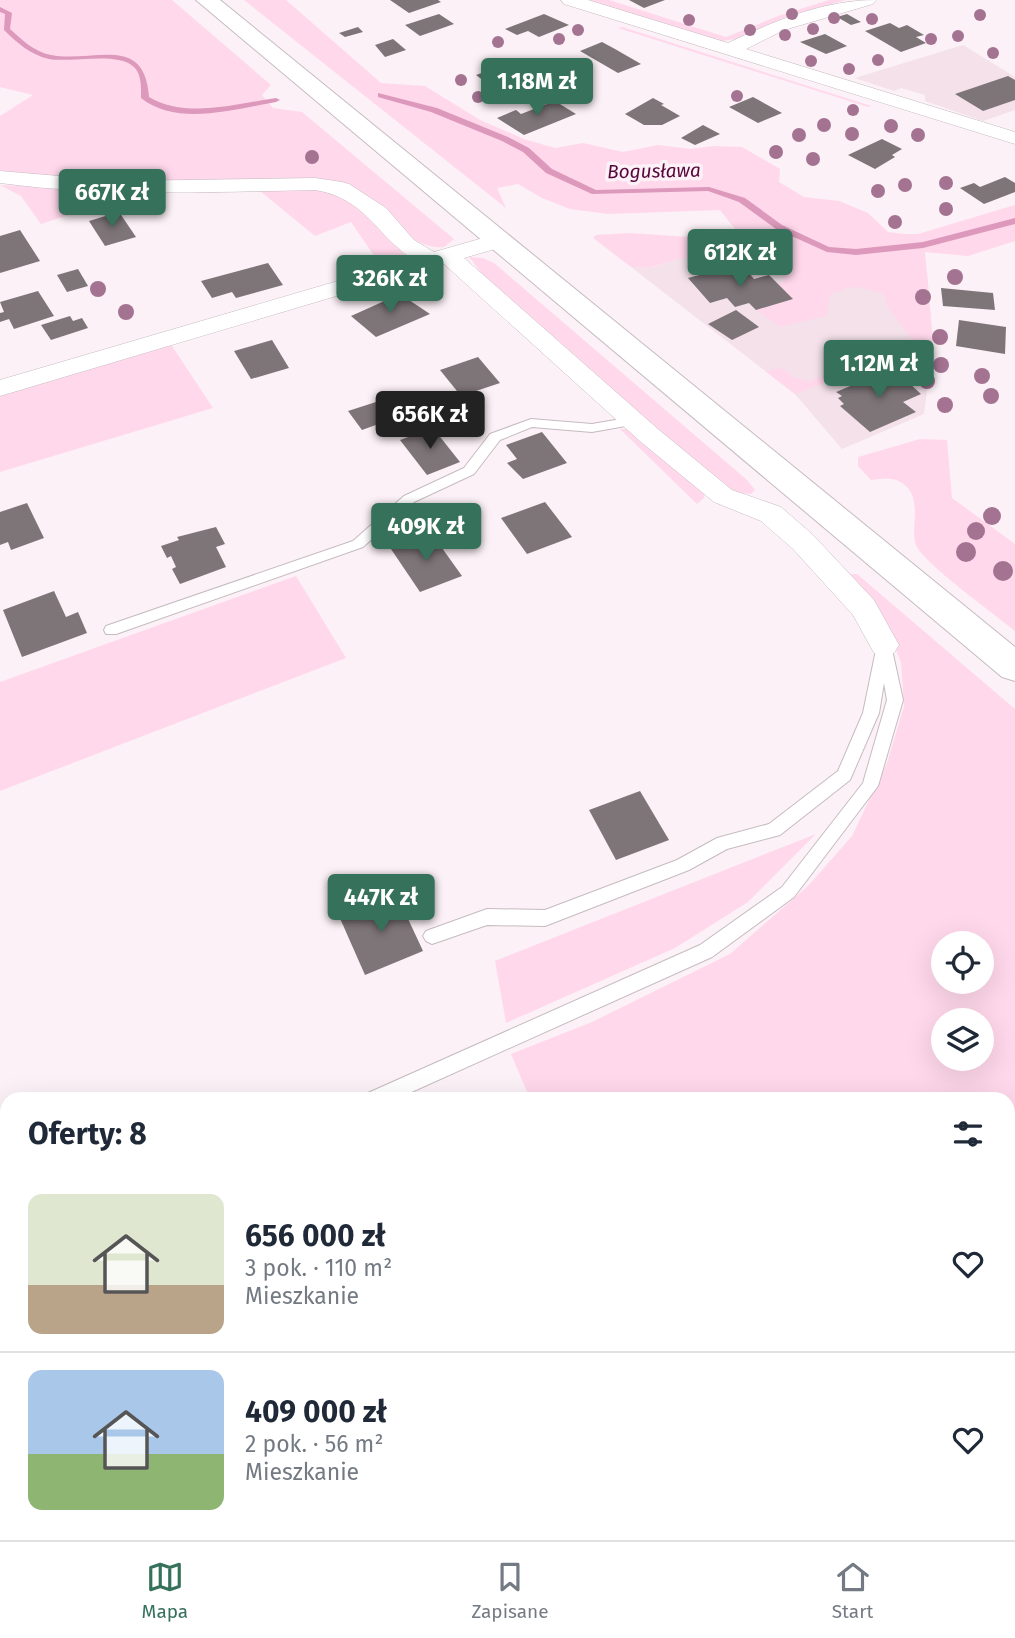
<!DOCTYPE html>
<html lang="pl">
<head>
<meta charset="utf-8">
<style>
	:root { --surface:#fff; --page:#f6f6f7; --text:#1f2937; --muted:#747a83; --line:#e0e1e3; --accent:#35715b }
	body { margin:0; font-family:"Fira Sans",sans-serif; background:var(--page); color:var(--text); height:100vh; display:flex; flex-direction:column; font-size:26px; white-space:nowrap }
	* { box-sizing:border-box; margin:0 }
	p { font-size:23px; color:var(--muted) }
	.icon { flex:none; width:38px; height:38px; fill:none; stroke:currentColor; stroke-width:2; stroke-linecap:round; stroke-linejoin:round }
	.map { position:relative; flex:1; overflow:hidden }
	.panel { position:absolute; left:0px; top:1092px; width:1015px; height:448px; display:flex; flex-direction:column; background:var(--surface); border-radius:21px 21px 0 0; box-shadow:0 7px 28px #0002 }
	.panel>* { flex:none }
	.tools { position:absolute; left:931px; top:931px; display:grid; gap:14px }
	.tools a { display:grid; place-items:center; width:63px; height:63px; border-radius:50%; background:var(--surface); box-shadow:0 7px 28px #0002; font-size:35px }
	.price { position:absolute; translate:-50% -60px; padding:0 16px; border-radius:7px; background:var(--accent); color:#fff; font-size:23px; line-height:46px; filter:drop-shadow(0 2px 4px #0008) }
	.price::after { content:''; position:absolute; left:50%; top:42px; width:21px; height:16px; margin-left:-10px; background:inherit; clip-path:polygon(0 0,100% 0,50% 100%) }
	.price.active { background:#222; color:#fff }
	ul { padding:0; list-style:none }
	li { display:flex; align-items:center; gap:21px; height:175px; padding:0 28px }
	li+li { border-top:2px solid var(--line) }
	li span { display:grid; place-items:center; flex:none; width:196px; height:140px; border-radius:14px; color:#555 }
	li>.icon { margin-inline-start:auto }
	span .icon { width:84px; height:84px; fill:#fffc; stroke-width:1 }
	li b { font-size:30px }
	h2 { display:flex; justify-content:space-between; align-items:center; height:84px; padding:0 28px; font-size:30px }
	.menu { display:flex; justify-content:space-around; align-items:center; height:98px; border-top:2px solid var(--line); background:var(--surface); font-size:19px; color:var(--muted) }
	.menu a { display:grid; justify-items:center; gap:4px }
	.menu .active { color:var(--accent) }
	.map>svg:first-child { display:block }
	.built { fill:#f4e1ea }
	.green { fill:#ffd8eb; fill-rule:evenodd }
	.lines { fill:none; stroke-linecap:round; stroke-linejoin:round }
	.stream { fill:#dc99bb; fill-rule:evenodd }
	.building { fill:#7e7579 }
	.service-casing { stroke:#c5bbc0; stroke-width:2 }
	.minor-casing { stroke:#c5bbc0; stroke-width:1 }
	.primary-casing { stroke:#c5bbc0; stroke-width:2 }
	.service { fill:#fff; fill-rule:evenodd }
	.minor { fill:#fff; fill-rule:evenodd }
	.primary { fill:#fff; fill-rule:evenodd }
	.tree { fill:#a37391 }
	.labels { text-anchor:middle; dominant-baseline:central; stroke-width:7; stroke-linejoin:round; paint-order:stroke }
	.far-water-label { font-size:19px; font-style:italic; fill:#56063a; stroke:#fcf1f6 }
</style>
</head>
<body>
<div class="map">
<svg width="1015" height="1540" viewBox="0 0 1015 1540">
	<rect width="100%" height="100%" fill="#fcf1f6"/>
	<g class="built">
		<polygon points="963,45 1015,77 1015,110 983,121 925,101 925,95 901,88 894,91 855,78"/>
		<polygon points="734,240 927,271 933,343 924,414 842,449 795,394 631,267 650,268"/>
	</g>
	<g class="green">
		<path d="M0 0H172L271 85 262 95 273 108 302 112 454 239 444 247C406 251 385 204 354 188 343 181 329 180 317 178 212 181 103 191 0 170V116L33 95 0 87Z"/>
		<polygon points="244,0 286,0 381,83 425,86 480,120 524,139 555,148 583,143 623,152 658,145 691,149 713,146 742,147 780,169 779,182 804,197 839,201 868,213 888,232 905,234 918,234 1015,205 1015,241 968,256 925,252 933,343 795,394 765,371 782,368 795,378 808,381 840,371 850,355 871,347 877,350 894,343 905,349 916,345 889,309 883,294 859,287 845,288 842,291 831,293 826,316 780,327 756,310 793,299 778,284 786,281 768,262 749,255 717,253 674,260 649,268 631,267 593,238 596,235 629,233 734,240 735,229 720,210 608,214 570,209 542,198 518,184 497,188 506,208"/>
		<polygon points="582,0 609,0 726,37 778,16 829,0 846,0 786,17 736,39 716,42"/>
		<polygon points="622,27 871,106 868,107 618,28"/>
		<polygon points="0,185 140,192 41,224 21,196"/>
		<polygon points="315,189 336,193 356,206 407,257 382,267 351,222 315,236 260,191"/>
		<polygon points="469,257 483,258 494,263 747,480 755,490 751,494 730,492 490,284"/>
		<polygon points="170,343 213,408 0,472 0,394"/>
		<polygon points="620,429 630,429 704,491 704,498 697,504"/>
		<path d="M920 439 947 440 952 498 1015 544V631C996 615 923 563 916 545 910 529 922 504 907 487 896 476 885 478 871 480L858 466V457Z"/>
		<path d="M849 574H857L1015 709V1540H181L193 1533H1008V1099H530L511 1054 592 1022 730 954 809 885 852 836 887 763 904 706 901 663 891 636ZM943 943H982V982H943ZM943 1020H982V1059H943Z"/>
		<polygon points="296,576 346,658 0,791 0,682"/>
		<polygon points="816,834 748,902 675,948 506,1023 495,961"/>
	</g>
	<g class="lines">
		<g class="stream">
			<path d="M0 7 12 13 10 29C21 39 34 52 51 55 93 63 145 33 149 97 186 119 235 104 276 98L280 100 276 102C235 109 177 127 141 98 141 88 142 75 134 67 118 51 71 63 49 59 31 55 17 43 4 30L5 14 0 12Z"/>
			<polygon points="378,93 437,108 508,137 529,148 552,169 596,190 709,187 745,198 782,225 829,247 856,249 923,242 1015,218 1015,224 923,248 856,255 827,252 776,229 739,202 708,191 592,194 546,173 523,152 502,141 431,112 378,97"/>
		</g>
	</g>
	<g class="building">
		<polygon points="390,0 438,0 441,2 409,13"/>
		<polygon points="629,0 665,0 644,8"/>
		<polygon points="439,14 454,24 420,36 405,25"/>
		<polygon points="544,14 569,25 539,37 528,31 517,35 505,29"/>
		<polygon points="847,14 861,22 851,25 837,17"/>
		<polygon points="890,23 899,28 907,25 924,35 916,37 926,43 901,52 865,31"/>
		<polygon points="358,27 363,32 345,37 339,33"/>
		<polygon points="825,34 847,46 826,54 800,42"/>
		<polygon points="393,39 406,50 385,57 375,45"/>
		<polygon points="602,42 615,49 641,64 618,73 580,51"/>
		<polygon points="502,66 529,86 503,95 476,75"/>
		<polygon points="1008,76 1015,80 1015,100 983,111 955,94"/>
		<polygon points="753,97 782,113 758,123 729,107"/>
		<polygon points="653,98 664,104 661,105 680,116 662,125 644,125 625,114"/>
		<polygon points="555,101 576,114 524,135 497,118 516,110 521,114"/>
		<polygon points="703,125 720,134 695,145 681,138"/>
		<polygon points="882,139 902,149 892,155 895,157 875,169 848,155"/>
		<polygon points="1005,177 1015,183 1015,192 984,204 960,188 974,183 980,187"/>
		<polygon points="119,212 136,237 105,246 89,221"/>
		<polygon points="20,230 40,261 0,273 0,236"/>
		<polygon points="268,263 283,285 236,298 232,292 212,298 201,281"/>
		<polygon points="78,269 88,286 67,292 57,275"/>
		<polygon points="718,270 749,273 754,279 769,275 793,299 756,310 749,303 735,307 727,298 710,303 688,278"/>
		<polygon points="941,288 993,293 995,310 943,306"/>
		<polygon points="38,291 54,316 14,329 9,319 0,322 0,313 4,312 0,302"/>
		<polygon points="400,294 430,314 376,337 351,316"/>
		<polygon points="736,310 759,327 732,340 708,324"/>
		<polygon points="70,316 73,321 82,318 88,328 51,340 41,325"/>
		<polygon points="959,320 1006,327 1005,354 956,346"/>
		<polygon points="272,340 289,368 251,379 234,351"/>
		<polygon points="478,357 500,383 461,396 440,370"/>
		<polygon points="893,368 921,394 903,402 916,412 870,432 840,406 844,404 838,398 842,396 836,392"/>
		<polygon points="404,393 417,410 362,430 348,411"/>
		<polygon points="467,415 475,424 445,435 437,426"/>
		<polygon points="433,428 460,462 427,475 400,440"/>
		<polygon points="542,432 567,463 523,479 507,463 517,459 506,445"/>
		<polygon points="545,502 572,537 527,554 501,518"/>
		<polygon points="27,503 44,538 11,550 8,542 0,545 0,512"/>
		<polygon points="216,527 225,544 216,547 226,567 180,584 172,569 176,567 171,556 167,558 161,546 179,540 177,537"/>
		<polygon points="432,534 462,576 420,592 391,549"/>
		<polygon points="54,591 66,617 78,612 87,633 22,657 3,610"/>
		<polygon points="640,791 669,840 616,860 589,810"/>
		<polygon points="396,893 423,951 365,975 339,916"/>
	</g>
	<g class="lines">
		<g class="service-casing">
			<g id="service">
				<polygon points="633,417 637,418 637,424 592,432 532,427 500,440 474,474 414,502 363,547 116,634 106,634 104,630 106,626 353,541 404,496 464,468 490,434 531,419 592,424"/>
				<polygon points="884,639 891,645 903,700 878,786 794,897 712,957 396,1099 366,1099 368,1093 700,945 782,887 863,783 887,700 884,683 879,713 850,780 780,835 727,849 689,870 545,926 487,925 432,944 426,941 423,936 426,931 487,909 545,910 677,860 717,838 769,824 838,771 863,713 877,645"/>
			</g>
		</g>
		<g class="minor-casing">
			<g id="minor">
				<path d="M561 0H588L728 43C774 21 824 0 876 0L873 4 784 30 746 49 1015 132V144L564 4Z"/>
				<path d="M0 171 118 181 315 178 342 182 349 184 386 208 414 240 434 252 497 234 505 236 508 241 505 246 464 258 659 430 732 490 781 507 813 535 874 600 899 645 894 653 884 656 874 653 853 615 793 549 761 521 714 502 641 442 444 264 0 396V380L413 259C375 235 366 198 315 190 209 192 105 197 0 183Z"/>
			</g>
		</g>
		<g class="primary-casing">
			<polygon id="primary" points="196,0 220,0 1015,647 1015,681 1002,677"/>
		</g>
		<use href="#service" class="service"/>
		<use href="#minor" class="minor"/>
		<use href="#primary" class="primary"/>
	</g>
	<g class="tree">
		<circle cx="792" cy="14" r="6"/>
		<circle cx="980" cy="15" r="6"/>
		<circle cx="834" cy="18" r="6"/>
		<circle cx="872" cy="19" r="6"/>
		<circle cx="689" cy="20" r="6"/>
		<circle cx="813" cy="29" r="6"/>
		<circle cx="578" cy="30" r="6"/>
		<circle cx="750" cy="30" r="6"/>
		<circle cx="785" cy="35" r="6"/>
		<circle cx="958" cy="36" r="6"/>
		<circle cx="559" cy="39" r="6"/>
		<circle cx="931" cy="39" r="6"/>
		<circle cx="498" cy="42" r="6"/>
		<circle cx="993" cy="53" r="6"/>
		<circle cx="878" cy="60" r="6"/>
		<circle cx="811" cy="61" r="6"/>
		<circle cx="539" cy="68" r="6"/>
		<circle cx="849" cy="69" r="6"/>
		<circle cx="461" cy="80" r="6"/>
		<circle cx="533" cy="89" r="6"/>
		<circle cx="573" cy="94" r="6"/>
		<circle cx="737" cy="96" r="6"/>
		<circle cx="478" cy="97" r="6"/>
		<circle cx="853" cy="110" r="6"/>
		<circle cx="824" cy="125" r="7"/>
		<circle cx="891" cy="126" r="7"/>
		<circle cx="852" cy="134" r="7"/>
		<circle cx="799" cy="135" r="7"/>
		<circle cx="918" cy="135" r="7"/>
		<circle cx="776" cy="152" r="7"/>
		<circle cx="312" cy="157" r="7"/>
		<circle cx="813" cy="159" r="7"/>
		<circle cx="946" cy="183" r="7"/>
		<circle cx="905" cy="185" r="7"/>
		<circle cx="878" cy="191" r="7"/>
		<circle cx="946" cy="209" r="7"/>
		<circle cx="895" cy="222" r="7"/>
		<circle cx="955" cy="277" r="8"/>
		<circle cx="98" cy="289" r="8"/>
		<circle cx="923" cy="297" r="8"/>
		<circle cx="126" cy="312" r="8"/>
		<circle cx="940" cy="337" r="8"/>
		<circle cx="941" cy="365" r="8"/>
		<circle cx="982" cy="376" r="8"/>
		<circle cx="927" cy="381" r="8"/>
		<circle cx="991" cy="396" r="8"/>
		<circle cx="945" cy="405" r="8"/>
		<circle cx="992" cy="516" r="9"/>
		<circle cx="976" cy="531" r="9"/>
		<circle cx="966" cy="552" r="10"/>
		<circle cx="1003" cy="571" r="10"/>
	</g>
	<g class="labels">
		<g class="far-water-label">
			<text transform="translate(654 171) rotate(-1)">Bogusława</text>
		</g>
	</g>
</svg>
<div class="tools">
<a><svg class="icon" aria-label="locate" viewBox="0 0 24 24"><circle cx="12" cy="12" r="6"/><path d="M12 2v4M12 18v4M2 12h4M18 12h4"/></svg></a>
<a><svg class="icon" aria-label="layers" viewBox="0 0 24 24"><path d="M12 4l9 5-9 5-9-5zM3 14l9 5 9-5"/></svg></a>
</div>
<b class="price" style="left:537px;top:118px">1.18M zł</b>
<b class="price" style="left:112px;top:229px">667K zł</b>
<b class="price" style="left:740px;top:289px">612K zł</b>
<b class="price" style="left:390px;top:315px">326K zł</b>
<b class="price" style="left:879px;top:400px">1.12M zł</b>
<b class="price active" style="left:430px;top:451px">656K zł</b>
<b class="price" style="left:426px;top:563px">409K zł</b>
<b class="price" style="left:381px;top:934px">447K zł</b>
<section class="panel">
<h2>Oferty: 8<svg class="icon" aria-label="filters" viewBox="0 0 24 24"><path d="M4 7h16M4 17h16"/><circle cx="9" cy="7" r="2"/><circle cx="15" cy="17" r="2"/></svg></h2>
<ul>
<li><span style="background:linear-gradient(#dfe7d0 65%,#b9a48a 0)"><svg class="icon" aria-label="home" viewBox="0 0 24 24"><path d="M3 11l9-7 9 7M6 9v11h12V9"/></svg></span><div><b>656 000 zł</b><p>3 pok. · 110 m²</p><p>Mieszkanie</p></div><svg class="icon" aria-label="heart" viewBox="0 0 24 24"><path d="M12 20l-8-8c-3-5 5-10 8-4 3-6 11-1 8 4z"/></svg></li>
<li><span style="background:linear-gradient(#a9c7e8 60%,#8fb573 0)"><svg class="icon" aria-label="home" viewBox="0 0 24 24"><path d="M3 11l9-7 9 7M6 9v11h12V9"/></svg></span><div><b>409 000 zł</b><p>2 pok. · 56 m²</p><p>Mieszkanie</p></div><svg class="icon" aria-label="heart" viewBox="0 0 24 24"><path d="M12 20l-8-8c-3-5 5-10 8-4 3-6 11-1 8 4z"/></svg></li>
</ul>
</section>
</div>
<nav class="menu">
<a class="active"><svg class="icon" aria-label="map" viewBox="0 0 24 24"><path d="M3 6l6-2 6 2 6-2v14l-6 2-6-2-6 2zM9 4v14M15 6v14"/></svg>Mapa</a>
<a><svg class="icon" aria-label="saved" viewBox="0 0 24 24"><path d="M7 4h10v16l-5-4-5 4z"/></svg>Zapisane</a>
<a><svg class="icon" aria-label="home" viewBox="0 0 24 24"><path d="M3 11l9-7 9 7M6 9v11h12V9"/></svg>Start</a>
</nav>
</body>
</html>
